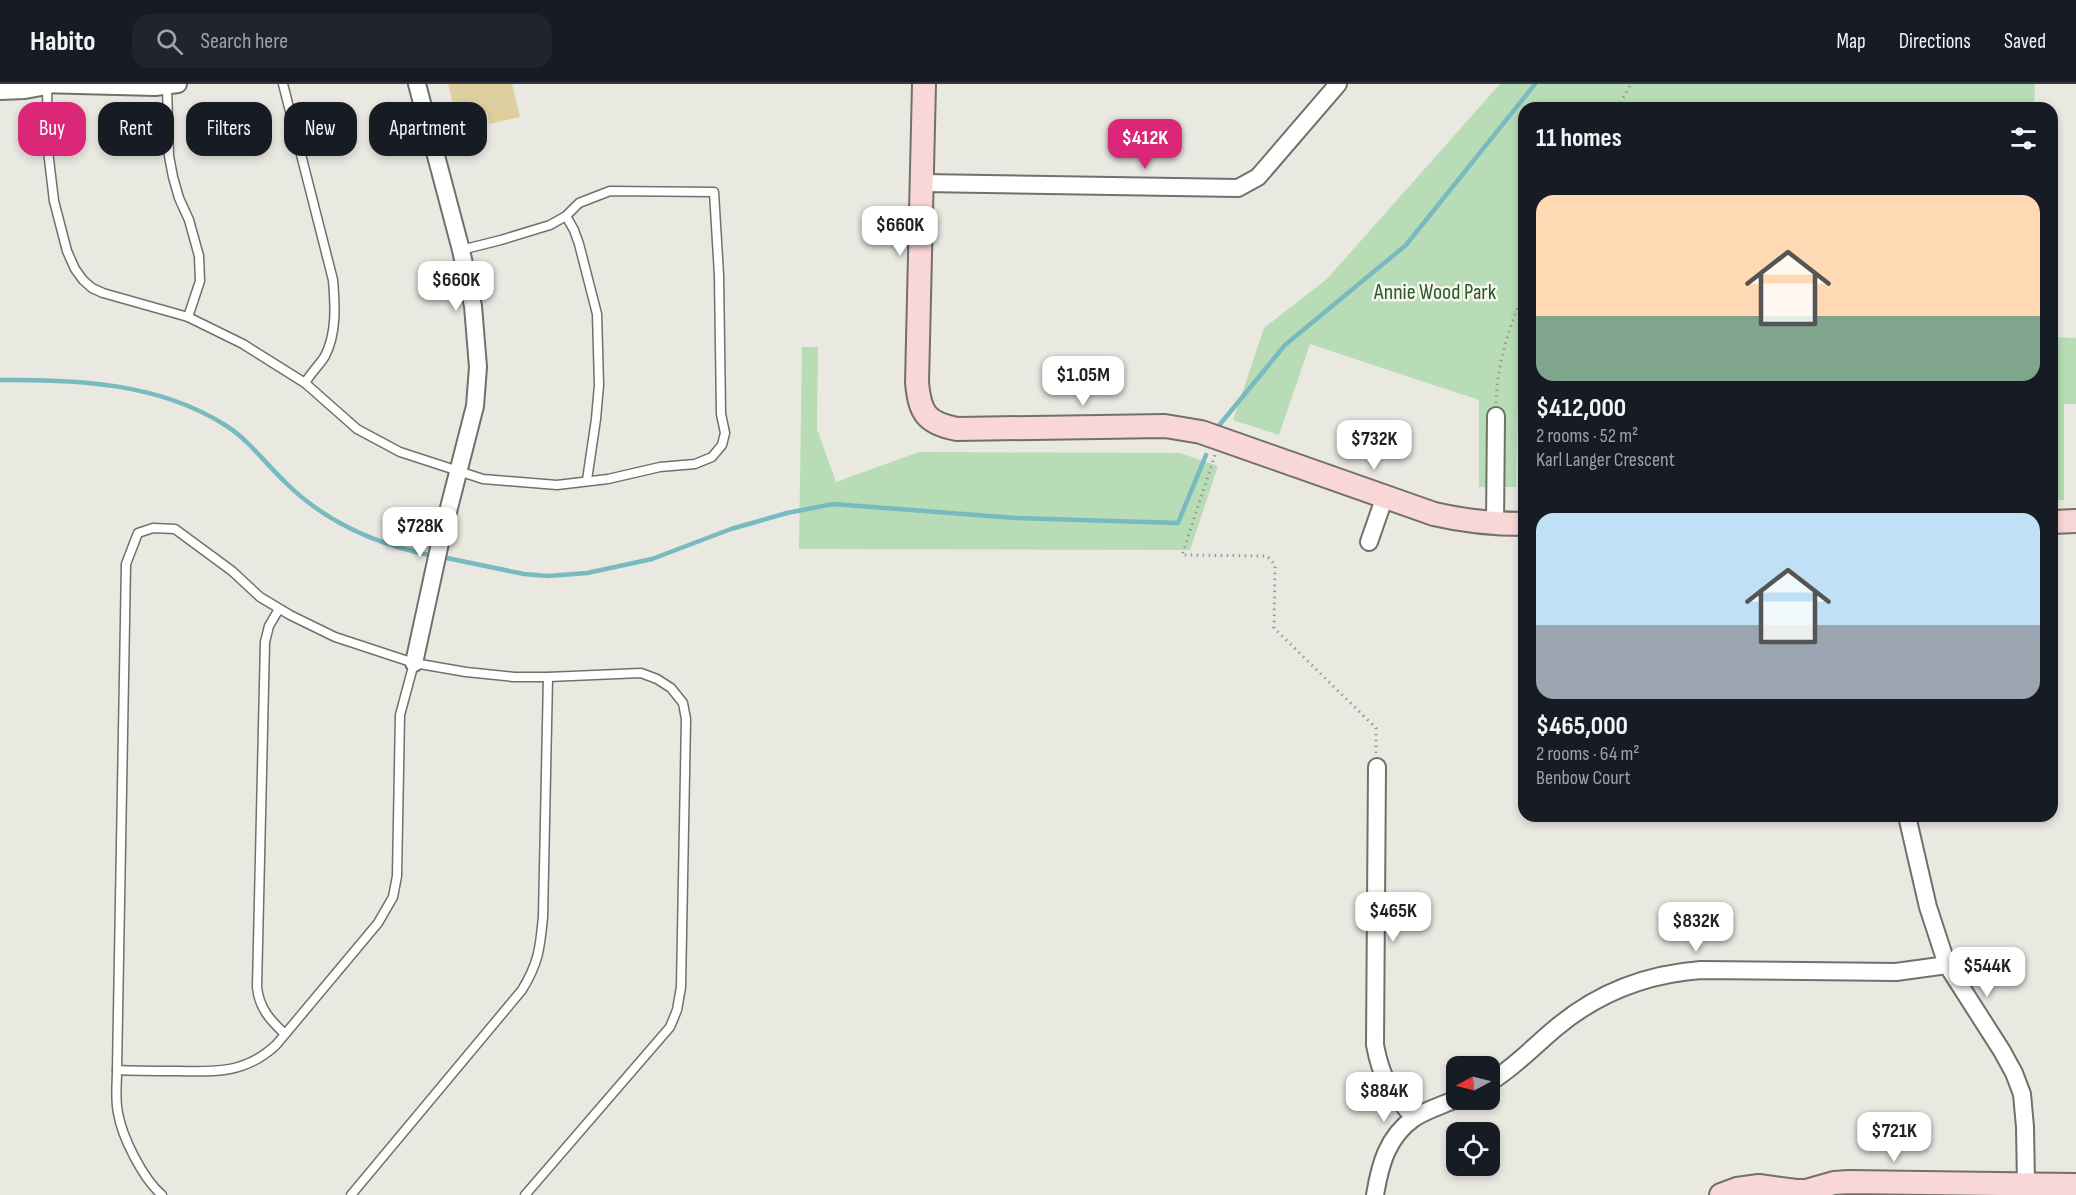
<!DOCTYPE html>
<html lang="en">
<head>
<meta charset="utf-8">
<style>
	:root { --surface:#171b24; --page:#20242c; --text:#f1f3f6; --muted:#9ea1a6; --line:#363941; --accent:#db2777 }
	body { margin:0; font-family:"Sofia Sans Condensed",sans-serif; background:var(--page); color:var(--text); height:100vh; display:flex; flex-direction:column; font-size:22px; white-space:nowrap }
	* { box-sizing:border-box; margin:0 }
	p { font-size:20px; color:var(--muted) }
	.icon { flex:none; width:33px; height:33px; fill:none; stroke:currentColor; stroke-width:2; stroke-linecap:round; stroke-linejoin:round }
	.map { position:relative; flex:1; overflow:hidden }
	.details { position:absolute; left:1518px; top:18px; width:540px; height:720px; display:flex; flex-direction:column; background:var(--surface); border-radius:18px; box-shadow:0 3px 9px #0003 }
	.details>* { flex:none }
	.banner { position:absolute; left:18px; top:18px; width:570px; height:54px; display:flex; gap:12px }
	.needle { width:39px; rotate:263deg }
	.controls { position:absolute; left:1446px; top:972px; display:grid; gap:12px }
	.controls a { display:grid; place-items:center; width:54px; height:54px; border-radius:12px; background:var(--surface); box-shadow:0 3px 9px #0003; font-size:30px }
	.price { position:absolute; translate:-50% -51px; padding:0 14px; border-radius:12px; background:#fff; color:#222; font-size:20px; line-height:39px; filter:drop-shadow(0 2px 3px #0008) }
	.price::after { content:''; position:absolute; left:50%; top:36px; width:18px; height:14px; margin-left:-9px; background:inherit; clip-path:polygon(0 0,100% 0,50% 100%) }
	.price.active { background:var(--accent); color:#fff }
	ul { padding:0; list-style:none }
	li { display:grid; align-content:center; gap:12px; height:318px; padding:0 18px }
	li span { display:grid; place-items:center; height:186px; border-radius:18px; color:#555 }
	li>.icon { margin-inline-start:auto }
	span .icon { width:108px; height:108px; fill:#fffc; stroke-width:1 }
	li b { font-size:26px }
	h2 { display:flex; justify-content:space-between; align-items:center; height:72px; padding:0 18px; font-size:26px }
	.pill { padding:0 21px; border-radius:18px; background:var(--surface); box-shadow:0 3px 9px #0003; font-size:21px; line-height:54px }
	.pill.active { background:var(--accent); color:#fff }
	header { display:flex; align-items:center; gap:36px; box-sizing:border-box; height:84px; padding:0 30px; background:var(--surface); border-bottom:2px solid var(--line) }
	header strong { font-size:28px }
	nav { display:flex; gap:33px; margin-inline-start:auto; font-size:21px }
	.search { width:420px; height:54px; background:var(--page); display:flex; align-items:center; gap:15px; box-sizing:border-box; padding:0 21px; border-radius:18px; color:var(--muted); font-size:22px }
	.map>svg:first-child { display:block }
	.green { fill:#b7dcb6 }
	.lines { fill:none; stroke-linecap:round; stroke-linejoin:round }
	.stream { stroke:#79bac0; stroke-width:4.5 }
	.building { fill:#decf9e }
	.lane-casing { stroke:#71706a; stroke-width:11 }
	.street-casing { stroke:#71706a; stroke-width:20 }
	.secondary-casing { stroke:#71706a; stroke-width:26 }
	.path { stroke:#9a9994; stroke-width:3; stroke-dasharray:1.5 4.5; stroke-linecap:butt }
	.lane { stroke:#fff; stroke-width:8 }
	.street { stroke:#fff; stroke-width:16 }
	.secondary { stroke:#f9d7d7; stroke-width:22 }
	.labels { text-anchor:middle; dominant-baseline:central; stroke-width:5; stroke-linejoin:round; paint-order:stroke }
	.park-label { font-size:22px; fill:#275a28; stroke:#f7f5ee }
</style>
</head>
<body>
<header>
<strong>Habito</strong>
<div class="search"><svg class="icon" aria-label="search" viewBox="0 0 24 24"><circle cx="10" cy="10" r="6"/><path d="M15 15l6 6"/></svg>Search here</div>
<nav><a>Map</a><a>Directions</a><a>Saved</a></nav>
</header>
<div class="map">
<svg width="2076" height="1111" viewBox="0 0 2076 1111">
	<rect width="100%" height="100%" fill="#e9e8e1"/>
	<g class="green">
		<polygon points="1500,0 2035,0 2034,24 1524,24 1524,318 1518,319 1516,403 1479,403 1479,316 1310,260 1279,351 1233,336 1264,244 1327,195"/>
		<polygon points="2052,253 2076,254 2076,320 2064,320 2064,416 2052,416"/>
		<polygon points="802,263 818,263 817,345 836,398 919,368 1180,369 1218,382 1190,466 799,465"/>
	</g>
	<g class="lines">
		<g class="stream">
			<path d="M0 296C76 295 159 299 225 341 248 355 265 379 285 398 325 438 378 461 434 472"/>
			<polyline points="1217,344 1285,261 1406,161 1535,0"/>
			<polyline points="442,473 524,490 548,492 587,489 652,475 731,445 787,429 833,420 1015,434 1178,439 1206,371"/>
		</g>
	</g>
	<polygon class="building" points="448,0 512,0 520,33 489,40 487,28 477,30 475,20 454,24"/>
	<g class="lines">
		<g class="lane-casing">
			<g id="lane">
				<polyline points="47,0 48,67 54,117 67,167 75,185 83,196 92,204 103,209 188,233 243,260 305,299 357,345 400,368 483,395 557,401 608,395 660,383 695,380 712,373 722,361 725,349 721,330 719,191 714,108 610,107 579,119 566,132 550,141 501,156 461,166"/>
				<path d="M283 0 333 196C335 220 337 249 325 272 321 279 311 289 305 299"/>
				<polyline points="167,3 169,72 173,93 179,114 189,136 199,172 200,197 188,233"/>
				<polyline points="566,132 574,146 579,160 597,230 599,301 596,335 587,396"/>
				<path d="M279 525 269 542 265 558 257 903C259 924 270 936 285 950"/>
				<path d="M117 986C137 987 158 987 178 987 217 988 246 989 276 961L378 839 393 813 397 792 400 631 414 579"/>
				<path d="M162 1111C143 1095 122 1053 118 1029 115 1015 117 1000 117 986L126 480 138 449 153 444 175 445 232 487 260 513 290 531 335 553 414 579 466 588 514 593H548L641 589 657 595 671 604 683 619 686 635 681 903 677 926 670 943 525 1111"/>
				<path d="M351 1111 522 906C539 878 540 864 543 833L548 593"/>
			</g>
		</g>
		<g class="street-casing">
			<g id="street">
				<polyline points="39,0 155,3 178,0"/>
				<polyline points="0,7 25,6 47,2"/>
				<polyline points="922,99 1238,104 1258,93 1338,0"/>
				<polyline points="1495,440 1496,332"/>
				<polyline points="1369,458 1385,412"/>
				<polyline points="414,579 440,459 475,322 478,283 473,222 461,166 417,0"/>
				<path d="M1377 683 1375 961C1382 998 1391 1006 1414 1034"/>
				<polyline points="1907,732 1928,823 1947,881 2002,967 2014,989 2022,1010 2025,1043 2026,1100"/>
				<path d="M1490 998C1515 983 1535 961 1557 943 1599 908 1647 890 1701 886L1896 888 1947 881"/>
				<path d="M1375 1111C1380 1081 1387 1053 1414 1034 1426 1026 1443 1021 1456 1015"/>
			</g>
		</g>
		<g class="secondary-casing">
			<g id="secondary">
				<path d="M924 0 917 299C920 329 926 339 957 345L1165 342 1201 348 1434 430C1464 437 1493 440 1524 440"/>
				<polyline points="2052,438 2076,437"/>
				<polyline points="1721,1111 1737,1105 1759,1102 1796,1107 1806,1107 1834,1099 1849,1098 2076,1101"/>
			</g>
		</g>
		<g class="path">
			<polyline points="1617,24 1631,0"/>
			<path d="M1496 319C1497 280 1509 243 1524 208"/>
			<polyline points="1215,371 1182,471 1267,472 1275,481 1274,544 1376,644 1376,669"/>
		</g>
		<use href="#lane" class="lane"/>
		<use href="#street" class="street"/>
		<use href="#secondary" class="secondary"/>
	</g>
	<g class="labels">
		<g class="park-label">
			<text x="1435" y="208">Annie Wood Park</text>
		</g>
	</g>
</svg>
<div class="controls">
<a><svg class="needle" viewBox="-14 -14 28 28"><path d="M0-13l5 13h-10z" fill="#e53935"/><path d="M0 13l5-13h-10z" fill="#9ea1a6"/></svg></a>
<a><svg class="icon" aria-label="locate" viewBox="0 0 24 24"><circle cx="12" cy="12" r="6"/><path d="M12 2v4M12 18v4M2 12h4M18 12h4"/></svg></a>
</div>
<b class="price active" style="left:1145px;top:86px">$412K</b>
<b class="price" style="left:900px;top:173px">$660K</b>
<b class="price" style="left:456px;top:228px">$660K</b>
<b class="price" style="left:1083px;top:323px">$1.05M</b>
<b class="price" style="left:1374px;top:387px">$732K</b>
<b class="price" style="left:420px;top:474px">$728K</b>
<b class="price" style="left:1393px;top:859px">$465K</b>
<b class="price" style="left:1696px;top:869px">$832K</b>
<b class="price" style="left:1987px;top:914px">$544K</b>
<b class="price" style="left:1384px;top:1039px">$884K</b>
<b class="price" style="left:1894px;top:1079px">$721K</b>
<div class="banner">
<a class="pill active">Buy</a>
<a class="pill">Rent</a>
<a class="pill">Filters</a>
<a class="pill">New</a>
<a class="pill">Apartment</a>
</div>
<section class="details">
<h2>11 homes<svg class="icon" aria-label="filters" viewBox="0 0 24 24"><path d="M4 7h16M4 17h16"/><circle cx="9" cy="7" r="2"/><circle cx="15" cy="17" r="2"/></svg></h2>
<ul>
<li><span style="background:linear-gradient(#ffd9b3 65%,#7fa58c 0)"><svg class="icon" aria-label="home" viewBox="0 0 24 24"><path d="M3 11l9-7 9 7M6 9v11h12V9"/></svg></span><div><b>$412,000</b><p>2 rooms · 52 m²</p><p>Karl Langer Crescent</p></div></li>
<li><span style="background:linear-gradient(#bfe0f5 60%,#9aa5b1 0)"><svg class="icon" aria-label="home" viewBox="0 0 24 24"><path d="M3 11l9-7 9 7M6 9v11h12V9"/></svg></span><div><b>$465,000</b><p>2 rooms · 64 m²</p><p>Benbow Court</p></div></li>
</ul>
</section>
</div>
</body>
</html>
